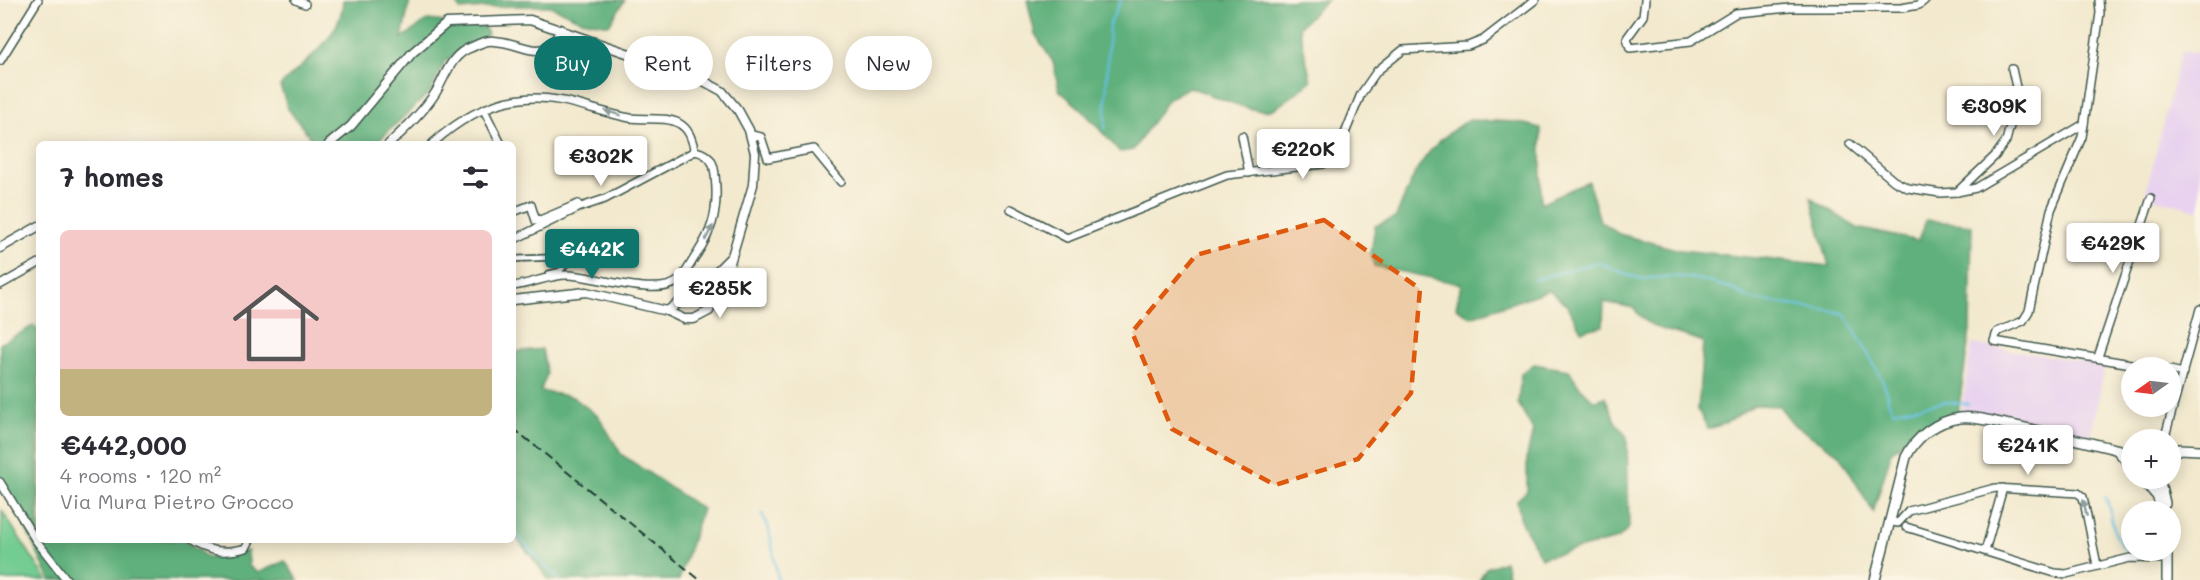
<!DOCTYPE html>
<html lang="en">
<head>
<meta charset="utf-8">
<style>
	:root { --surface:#fff; --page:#f7f7f7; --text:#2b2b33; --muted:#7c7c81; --line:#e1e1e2; --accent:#0f766e }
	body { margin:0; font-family:Mali,sans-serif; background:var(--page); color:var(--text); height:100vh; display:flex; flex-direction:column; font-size:22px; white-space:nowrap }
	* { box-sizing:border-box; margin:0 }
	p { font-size:20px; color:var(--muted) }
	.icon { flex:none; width:33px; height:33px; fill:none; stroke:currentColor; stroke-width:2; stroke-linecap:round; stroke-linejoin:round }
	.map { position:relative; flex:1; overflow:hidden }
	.details { position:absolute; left:36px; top:141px; width:480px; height:402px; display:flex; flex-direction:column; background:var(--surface); border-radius:9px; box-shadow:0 3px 15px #0003 }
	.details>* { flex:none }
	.hud { position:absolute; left:534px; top:36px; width:570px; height:54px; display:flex; gap:12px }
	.needle { width:39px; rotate:256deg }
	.controls { position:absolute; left:2121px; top:357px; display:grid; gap:12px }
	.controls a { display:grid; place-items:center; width:60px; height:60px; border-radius:50%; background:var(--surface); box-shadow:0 3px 15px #0003; font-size:30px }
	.price { position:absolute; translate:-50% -51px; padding:0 14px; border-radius:6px; background:#fff; color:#222; font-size:20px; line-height:39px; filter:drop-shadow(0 2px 3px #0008) }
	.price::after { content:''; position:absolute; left:50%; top:36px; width:18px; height:14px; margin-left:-9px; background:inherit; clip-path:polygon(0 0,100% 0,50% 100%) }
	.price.selected { background:var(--accent); color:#fff }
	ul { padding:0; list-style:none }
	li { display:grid; align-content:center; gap:12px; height:318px; padding:0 24px }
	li+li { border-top:2px solid var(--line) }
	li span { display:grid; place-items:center; height:186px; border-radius:9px; color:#555 }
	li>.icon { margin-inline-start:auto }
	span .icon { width:108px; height:108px; fill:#fffc; stroke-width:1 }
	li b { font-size:26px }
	h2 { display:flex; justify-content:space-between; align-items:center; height:72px; padding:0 24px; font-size:26px }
	.pill { padding:0 21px; border-radius:27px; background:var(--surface); box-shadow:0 3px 15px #0003; font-size:21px; line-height:54px }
	.pill.selected { background:var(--accent); color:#fff }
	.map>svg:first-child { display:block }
	.built { fill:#e8d2ef }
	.green { fill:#73cc92; stroke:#498463; stroke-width:1.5 }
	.forest { fill:#5eb07c; stroke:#3e7658; stroke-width:1.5 }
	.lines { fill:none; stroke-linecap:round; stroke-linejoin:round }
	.stream { stroke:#69c3e7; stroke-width:2 }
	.pedestrian-casing { stroke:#3f574b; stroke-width:8 }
	.minor-casing { stroke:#3f574b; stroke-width:10 }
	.tertiary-casing { stroke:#3f574b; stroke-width:11 }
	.secondary-casing { stroke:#3f574b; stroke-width:12 }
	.pedestrian { stroke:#fff; stroke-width:4.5 }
	.minor { stroke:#fff; stroke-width:7 }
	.tertiary { stroke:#fff; stroke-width:8 }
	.secondary { stroke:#fff; stroke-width:9 }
	.rail { stroke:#1f3d34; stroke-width:2; stroke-dasharray:9 4.5; stroke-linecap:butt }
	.oneway { fill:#8f9e9a }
	.marked { fill:#de580e; fill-opacity:0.2; stroke:#de580e; stroke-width:4.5; stroke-dasharray:12 8; stroke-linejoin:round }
</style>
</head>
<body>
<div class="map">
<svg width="2200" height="580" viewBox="0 0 2200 580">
	<rect width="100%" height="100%" fill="#fcf5e5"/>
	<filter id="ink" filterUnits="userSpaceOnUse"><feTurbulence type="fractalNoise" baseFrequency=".0167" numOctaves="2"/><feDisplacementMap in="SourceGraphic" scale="12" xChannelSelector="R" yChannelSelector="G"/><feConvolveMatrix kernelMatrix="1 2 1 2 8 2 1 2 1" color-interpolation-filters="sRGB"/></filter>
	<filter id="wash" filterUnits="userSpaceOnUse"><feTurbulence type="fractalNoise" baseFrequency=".008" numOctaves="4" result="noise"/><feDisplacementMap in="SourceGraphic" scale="24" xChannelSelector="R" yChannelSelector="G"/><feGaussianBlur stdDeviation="1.35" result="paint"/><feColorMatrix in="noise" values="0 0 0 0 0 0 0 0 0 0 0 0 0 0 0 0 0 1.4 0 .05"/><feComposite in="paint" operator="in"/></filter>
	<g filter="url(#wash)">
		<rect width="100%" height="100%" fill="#f2e9ce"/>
		<g class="built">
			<polygon points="2181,52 2200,53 2200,211 2145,196"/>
			<polygon points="1972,344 2105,365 2091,436 1961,413"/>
		</g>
		<polygon class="green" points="2,511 47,580 0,580"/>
		<g class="forest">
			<path d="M343 0H410L402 38 428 20 483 26 488 33 485 38 445 61 431 91 375 144H312L308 134 288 109 280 86C304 62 343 36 343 0Z"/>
			<polygon points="456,0 625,0 609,25 581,20 550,6 510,6 460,10"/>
			<path d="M1027 0H1327L1299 27 1311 81C1299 90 1287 102 1273 109 1257 117 1209 93 1189 87L1168 99 1133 150 1120 152 1083 111 1059 90 1053 62 1035 34Z"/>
			<path d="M1468 120 1516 122 1541 128V204L1588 181 1600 221 1619 234 1680 250 1829 266 1811 198 1857 228 1919 241 1926 220 1972 225 1970 331 1958 412 1921 427 1892 451 1873 512 1839 454 1794 425 1779 406 1754 405 1726 423 1708 429 1698 410 1703 342C1678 331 1649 333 1634 308L1604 302 1603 326 1581 331 1568 306 1549 290 1471 317 1456 308 1461 284 1374 266 1371 253 1375 226 1396 217C1415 170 1424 147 1468 120Z"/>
			<polygon points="33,326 39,328 39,540 185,540 208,558 248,551 249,566 258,573 285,561 298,580 50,580 19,513 0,487 0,344"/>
			<polygon points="542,349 547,375 540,391 573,397 599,417 621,454 702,509 679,580 549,580 513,533 513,352"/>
			<polygon points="1534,364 1569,370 1580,387 1594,401 1605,397 1615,421 1627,437 1629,528 1618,539 1541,558 1521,522 1517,500 1527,491 1527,456 1533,430 1518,403 1521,374"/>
			<polygon points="1505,561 1509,580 1479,580 1486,568"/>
		</g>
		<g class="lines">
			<g class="stream">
				<polyline points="1105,129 1109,25 1121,0"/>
				<path d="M1534 280 1598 262 1630 276 1644 279 1673 276 1697 279 1730 288 1751 299 1843 313C1848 317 1880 375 1884 384 1887 393 1887 404 1894 411L1944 402 1968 404"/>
				<path d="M2105 496C2115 518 2109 533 2127 552"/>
				<polyline points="762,514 769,529 778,580"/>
				<polyline points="513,532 559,580"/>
			</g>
		</g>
	</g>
	<g filter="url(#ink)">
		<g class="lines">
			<g class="pedestrian-casing">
				<polyline id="pedestrian" points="513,259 563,257 567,263 560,271 548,274"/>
			</g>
			<g class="minor-casing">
				<g id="minor">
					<polyline points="296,0 305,4"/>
					<polyline points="1645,0 1643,16 1627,38 1630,48 1691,41 1736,13 1790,8 1901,8 1919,5 1925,0"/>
					<polyline points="0,61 38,0"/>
					<polyline points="484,110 501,144"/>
					<polyline points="2084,124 2082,137 2051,210 2029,311 2023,321 1997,332 1994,341 2155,368"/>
					<polyline points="751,135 761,137 768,158 814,149 841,182"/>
					<polyline points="1242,136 1249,173"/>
					<path d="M432 144C456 122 488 102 521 99 561 94 592 111 630 118 645 120 667 116 680 124 690 130 692 141 695 151"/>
					<polyline points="1850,144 1894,181 1908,188 1940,193 1957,192 1976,188 2084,124 2100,13 2099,0"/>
					<polyline points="1957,192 1995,156 2006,141 2018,96 2012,69"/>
					<polyline points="1011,209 1067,238 1227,175 1323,164 1337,153 1361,94 1377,71 1403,50 1468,46 1483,40 1535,0"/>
					<polyline points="513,212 531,205 536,221"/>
					<polyline points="537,219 540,220 578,204"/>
					<polyline points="513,240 578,208 605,199 695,151"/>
					<polyline points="0,285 39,263"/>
					<path d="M513 286C531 284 549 275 567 275 594 275 659 299 679 280 686 274 691 262 697 254 711 232 717 215 716 189 715 171 716 155 695 151"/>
					<polyline points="2098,357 2151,198"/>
					<polyline points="2170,370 2183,373"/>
					<polyline points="2164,440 2200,309"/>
					<polyline points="0,482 35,539 67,580"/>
					<polyline points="1889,521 1898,523 1909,511 1995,488 2078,493 2083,497 2097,565"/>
					<polyline points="1906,527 2055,573 2066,574 2130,558 2167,559"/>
					<path d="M190 540C209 552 225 554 246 548L250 540"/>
					<polyline points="1985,551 2003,488"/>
				</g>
			</g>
			<g class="tertiary-casing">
				<g id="tertiary">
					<polyline points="329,144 351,126 412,53 447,23 530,20 694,76 722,91 738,110 749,130 755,153 753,185 727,273 709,311 694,319 684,319 667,311 586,292 513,300"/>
					<path d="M389 144C405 129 424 111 436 92 446 75 451 54 472 47 478 44 488 40 494 41 523 42 545 67 561 29"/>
					<polyline points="0,248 39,226"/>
					<polyline points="667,311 699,289 731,257"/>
				</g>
			</g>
			<g class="secondary-casing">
				<g id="secondary">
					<polyline points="2117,450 2132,467"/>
					<polyline points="2170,455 2179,449 2200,450"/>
					<polyline points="2159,478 2165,503"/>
					<polyline points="2144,481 2157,496 2163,512"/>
					<polyline points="2167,550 2167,580"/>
					<path d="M1875 580 1906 457C1916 437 1936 421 1960 418 1976 416 1994 422 2010 425 2051 433 2091 443 2132 453"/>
				</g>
			</g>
			<use href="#pedestrian" class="pedestrian"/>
			<use href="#minor" class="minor"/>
			<use href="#tertiary" class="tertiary"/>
			<use href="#secondary" class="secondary"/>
			<polyline class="rail" points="513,428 700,580"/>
		</g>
		<defs><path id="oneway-solid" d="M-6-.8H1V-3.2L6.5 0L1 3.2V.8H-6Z" transform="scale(1.5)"/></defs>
		<g class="oneway">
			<use href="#oneway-solid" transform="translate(613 113) rotate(-163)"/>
			<use href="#oneway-solid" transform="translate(709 233) rotate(-62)"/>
			<use href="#oneway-solid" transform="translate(2085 508) rotate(-102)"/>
		</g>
	</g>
	<path class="marked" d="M1324 220 1420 289 1411 393 1358 459 1275 485 1172 429 1132 332 1196 255Z"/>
</svg>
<div class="controls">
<a><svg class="needle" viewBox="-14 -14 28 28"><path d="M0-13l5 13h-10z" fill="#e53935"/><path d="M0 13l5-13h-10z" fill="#7c7c81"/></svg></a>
<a>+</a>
<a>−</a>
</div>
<b class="price" style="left:1994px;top:137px">€309K</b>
<b class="price" style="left:1303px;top:180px">€220K</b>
<b class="price" style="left:601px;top:187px">€302K</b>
<b class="price" style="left:2113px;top:274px">€429K</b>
<b class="price selected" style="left:592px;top:280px">€442K</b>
<b class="price" style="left:720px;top:319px">€285K</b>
<b class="price" style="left:2028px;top:476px">€241K</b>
<div class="hud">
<a class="pill selected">Buy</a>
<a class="pill">Rent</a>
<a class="pill">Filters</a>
<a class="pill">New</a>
</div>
<section class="details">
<h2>7 homes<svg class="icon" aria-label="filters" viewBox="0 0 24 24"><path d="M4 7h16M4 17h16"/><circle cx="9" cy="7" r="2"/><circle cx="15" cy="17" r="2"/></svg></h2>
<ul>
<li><span style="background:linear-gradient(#f6c9c9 75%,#c2b280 0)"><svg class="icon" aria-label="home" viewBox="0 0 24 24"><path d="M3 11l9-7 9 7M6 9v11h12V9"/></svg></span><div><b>€442,000</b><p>4 rooms · 120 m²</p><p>Via Mura Pietro Grocco</p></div></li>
</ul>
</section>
</div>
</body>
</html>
